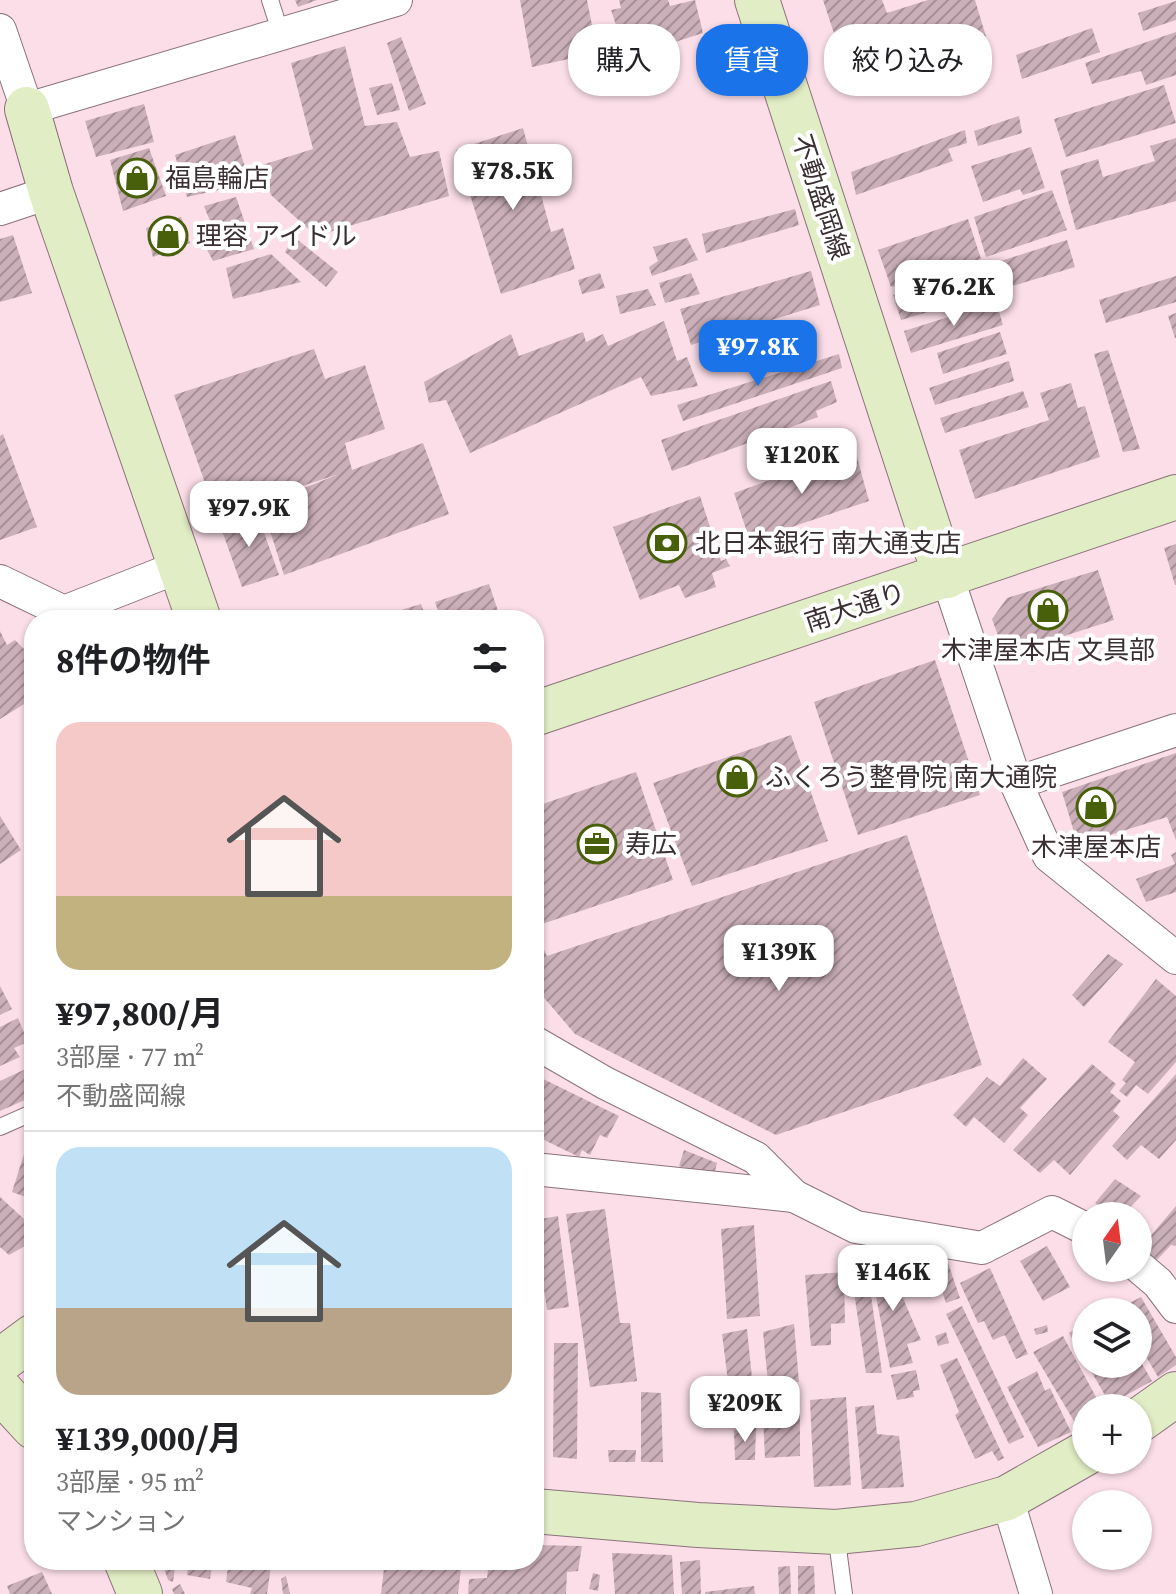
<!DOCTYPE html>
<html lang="ja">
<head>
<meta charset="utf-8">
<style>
	:root { --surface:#fff; --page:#f6f6f6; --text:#202124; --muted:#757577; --line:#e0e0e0; --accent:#1a73e8 }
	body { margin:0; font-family:"Source Serif 4","Noto Sans JP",serif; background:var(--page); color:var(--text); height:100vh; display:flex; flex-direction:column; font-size:30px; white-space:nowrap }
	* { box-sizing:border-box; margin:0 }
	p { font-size:26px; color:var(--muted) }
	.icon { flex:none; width:44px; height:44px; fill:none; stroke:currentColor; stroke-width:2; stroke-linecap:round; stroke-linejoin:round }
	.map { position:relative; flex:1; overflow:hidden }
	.side { position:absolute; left:24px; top:610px; width:520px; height:960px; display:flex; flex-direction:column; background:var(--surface); border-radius:32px; box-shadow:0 2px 6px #0004 }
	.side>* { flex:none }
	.hud { position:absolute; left:568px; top:24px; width:488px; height:72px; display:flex; gap:16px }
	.needle { width:52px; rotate:14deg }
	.fabs { position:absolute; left:1072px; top:1202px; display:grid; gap:16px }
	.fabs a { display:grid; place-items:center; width:80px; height:80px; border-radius:50%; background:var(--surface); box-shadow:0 2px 6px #0004; font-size:40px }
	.price { position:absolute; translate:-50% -68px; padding:0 18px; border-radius:16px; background:#fff; color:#222; font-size:26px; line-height:52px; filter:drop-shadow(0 2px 4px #0008) }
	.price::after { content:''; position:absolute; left:50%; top:48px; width:24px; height:18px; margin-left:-12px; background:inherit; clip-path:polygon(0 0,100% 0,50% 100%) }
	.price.active { background:var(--accent); color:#fff }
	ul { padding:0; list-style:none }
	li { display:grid; align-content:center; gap:16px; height:424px; padding:0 32px }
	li+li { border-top:2px solid var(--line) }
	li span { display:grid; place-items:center; height:248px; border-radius:24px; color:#555 }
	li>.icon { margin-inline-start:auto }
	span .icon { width:144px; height:144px; fill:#fffc; stroke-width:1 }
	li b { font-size:34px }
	h2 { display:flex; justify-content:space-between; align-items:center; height:96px; padding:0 32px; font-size:34px }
	.chip { padding:0 28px; border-radius:32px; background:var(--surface); box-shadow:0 2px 6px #0004; font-size:28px; line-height:72px }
	.chip.active { background:var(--accent); color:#fff }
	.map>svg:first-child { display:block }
	.building { fill:url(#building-hatch) }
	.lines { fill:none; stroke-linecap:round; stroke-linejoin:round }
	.lane-casing { stroke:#8b727b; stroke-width:18 }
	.street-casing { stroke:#8b727b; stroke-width:34 }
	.secondary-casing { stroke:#8b727b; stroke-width:46 }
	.lane { stroke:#fff; stroke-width:16 }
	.street { stroke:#fff; stroke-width:32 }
	.secondary { stroke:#e1edc4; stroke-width:44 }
	.labels { text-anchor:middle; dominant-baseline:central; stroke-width:8; stroke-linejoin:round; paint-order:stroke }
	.poi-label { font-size:26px; fill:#3a2f33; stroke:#fff; text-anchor:start }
	.street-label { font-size:26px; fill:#3a2f33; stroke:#fff }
</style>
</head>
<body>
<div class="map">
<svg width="1176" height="1594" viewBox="0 0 1176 1594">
	<defs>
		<pattern id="building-hatch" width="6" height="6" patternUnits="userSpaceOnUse" patternTransform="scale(2)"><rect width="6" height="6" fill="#cbafb9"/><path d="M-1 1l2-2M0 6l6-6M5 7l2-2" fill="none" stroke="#a68f97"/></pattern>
	</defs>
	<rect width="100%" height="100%" fill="#fbdee8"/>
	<g class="building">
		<polygon points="295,0 317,0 298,7"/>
		<polygon points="520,0 587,0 593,30 582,34 587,55 532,67"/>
		<polygon points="619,0 668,0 670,6 695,0 703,33 613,62 605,34 618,31 611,10 621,8"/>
		<polygon points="823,0 882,0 887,13 928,0 975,0 987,40 852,88"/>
		<polygon points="1176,1 1176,20 1143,31 1138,13"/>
		<polygon points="1092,28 1100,52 1022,79 1016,55"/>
		<polygon points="1176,32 1176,75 1146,85 1141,71 1092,84 1085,63"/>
		<polygon points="401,37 426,104 409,111 387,43"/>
		<polygon points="345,46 365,126 397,122 410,157 439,151 449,196 316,236 271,195 262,165 313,149 291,63"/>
		<polygon points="392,83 400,110 377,115 369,88"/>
		<polygon points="1164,85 1176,123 1066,157 1054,119"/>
		<polygon points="144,104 154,142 96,157 85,121"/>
		<polygon points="1019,116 1022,133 978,146 974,131"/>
		<polygon points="523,128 551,232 563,228 575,269 501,294 456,150"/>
		<polygon points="965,130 967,143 948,149 953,161 856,195 851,172"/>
		<polygon points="235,135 250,183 187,197 175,155"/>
		<polygon points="1176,138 1176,201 1076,230 1060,171 1098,159 1103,177 1155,161 1150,146"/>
		<polygon points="1031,147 1045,188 1023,195 1020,189 983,202 971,166"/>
		<polygon points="149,148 166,196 123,211 110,160"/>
		<polygon points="1052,190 1067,230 986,257 974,217"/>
		<polygon points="236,197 254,249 213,261 199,234 212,226 204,206"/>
		<polygon points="795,209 799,225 706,253 702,234"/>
		<polygon points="181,217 190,243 153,257 146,228"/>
		<polygon points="968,219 981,259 891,287 878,250"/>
		<polygon points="13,235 32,293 0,302 0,239"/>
		<polygon points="294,237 338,272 326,287 285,252"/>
		<polygon points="687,238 698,260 652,276 649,267 658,261 653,247"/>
		<polygon points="1067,240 1075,267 996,291 988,265"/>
		<polygon points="271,254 301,282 233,299 226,268"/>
		<polygon points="980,267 988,294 901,320 893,295"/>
		<polygon points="811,271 820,305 691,345 680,309"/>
		<polygon points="600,273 605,288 582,294 578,280"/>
		<polygon points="691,273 700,294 665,303 659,283"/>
		<polygon points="1176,276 1176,302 1106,323 1099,300"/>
		<polygon points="648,289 656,305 620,314 616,296"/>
		<polygon points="996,302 1003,325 911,353 904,331"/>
		<polygon points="1176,313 1176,338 1175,338 1168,316"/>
		<polygon points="664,321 677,361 687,357 698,386 651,396 641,377 470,453 446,400 429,403 424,382 511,334 519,356 583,332 586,342 603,334 608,346"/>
		<polygon points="1000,332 1007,354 943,374 937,353"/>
		<polygon points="314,349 325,379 365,365 385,429 345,443 352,470 423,443 449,514 284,575 262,505 339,474 232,509 226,495 211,500 174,395"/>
		<polygon points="1108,350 1140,449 1123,452 1094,354"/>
		<polygon points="839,354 842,368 683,421 677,405"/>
		<polygon points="1009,361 1014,381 935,405 929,388"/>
		<polygon points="831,381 837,402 816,411 818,417 672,471 661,440"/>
		<polygon points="1071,383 1078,408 1085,406 1100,457 975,499 959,450 1049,420 1040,393"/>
		<polygon points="1023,391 1029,407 945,433 940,418"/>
		<polygon points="3,434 37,527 0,540 0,436"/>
		<polygon points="855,450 869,501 750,541 734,493"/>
		<polygon points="700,496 721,561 726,559 730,566 712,573 716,587 685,598 679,585 640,600 613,527"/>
		<polygon points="256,510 279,575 242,587 220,525"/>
		<polygon points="1176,544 1176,585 1175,585 1164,548"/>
		<polygon points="1098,570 1114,620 1005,655 992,619 1007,598"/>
		<polygon points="489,584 501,620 441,620 435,602"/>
		<polygon points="421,604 427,620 393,620 391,613"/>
		<polygon points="0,631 7,645 15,640 34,659 34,698 0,719"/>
		<polygon points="935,660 980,795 858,835 814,702"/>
		<polygon points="791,735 828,841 692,886 653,783"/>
		<polygon points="1176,753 1176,840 1167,817 1110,835 1113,844 1080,852 1062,792"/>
		<polygon points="636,772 673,880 542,924 534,901 534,807"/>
		<polygon points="0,816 21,850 0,864"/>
		<polygon points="907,835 982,1065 776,1135 575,1034 534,986 534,929 547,956"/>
		<polygon points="1176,852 1176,892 1146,902 1136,879 1175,864 1171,855"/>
		<polygon points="1108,954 1123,964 1084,1007 1072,995"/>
		<polygon points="1156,979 1176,996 1176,1062 1148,1094 1136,1085 1127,1097 1119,1091 1126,1083 1122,1080 1135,1062 1108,1042"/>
		<polygon points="0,986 12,1009 0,1015"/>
		<polygon points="18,1018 28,1042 14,1048 20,1057 0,1066 0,1027"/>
		<polygon points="1023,1058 1047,1079 1020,1108 1028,1115 1004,1143 974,1117 966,1127 953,1115 987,1077 1000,1086"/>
		<polygon points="1092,1064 1116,1084 1110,1092 1121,1101 1113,1111 1120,1117 1070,1175 1054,1160 1040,1173 1013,1150"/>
		<polygon points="32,1066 34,1096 0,1111 0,1081"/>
		<polygon points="1176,1074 1176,1140 1159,1159 1141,1145 1127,1160 1112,1146"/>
		<polygon points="535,1075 619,1116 607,1138 600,1135 590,1155 582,1150 579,1157 534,1135"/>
		<polygon points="684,1150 717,1163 714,1175 679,1166"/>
		<polygon points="24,1154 34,1157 34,1200 12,1192"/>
		<polygon points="1115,1179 1141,1196 1122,1216 1113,1216 1095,1203"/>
		<polygon points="0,1197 34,1228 34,1241 9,1255 0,1247"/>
		<polygon points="1176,1206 1176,1246 1171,1245 1157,1260 1141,1247"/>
		<polygon points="605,1209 620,1323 630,1323 637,1381 590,1387 566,1214"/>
		<polygon points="558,1216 569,1307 547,1310 534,1220"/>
		<polygon points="754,1225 760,1316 727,1319 721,1229"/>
		<polygon points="1047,1246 1070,1287 1043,1301 1020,1261"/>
		<polygon points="883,1252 921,1340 907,1344 913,1363 890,1368 868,1256"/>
		<polygon points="948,1263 960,1298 946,1303 933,1265"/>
		<polygon points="867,1267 882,1373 866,1373 851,1272"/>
		<polygon points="990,1268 1028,1354 1016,1359 1005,1335 993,1340 984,1321 978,1323 960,1283"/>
		<polygon points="844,1272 845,1323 831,1324 831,1345 811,1346 805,1275"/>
		<polygon points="1141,1297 1176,1357 1176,1365 1158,1377 1138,1343 1138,1312 1120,1312 1118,1309"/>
		<polygon points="962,1306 1024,1437 1009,1444 946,1314"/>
		<polygon points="1086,1322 1086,1363 1069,1333"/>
		<polygon points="794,1324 799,1382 768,1382 763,1332"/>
		<polygon points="1047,1325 1048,1332 1036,1335 1034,1329"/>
		<polygon points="747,1329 755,1407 748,1407 749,1420 733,1420 722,1334"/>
		<polygon points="946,1332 949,1343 938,1346 935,1336"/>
		<polygon points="1063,1336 1102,1408 1086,1408 1086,1417 1075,1423 1033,1352"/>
		<polygon points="554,1343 578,1343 577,1459 553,1457"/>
		<polygon points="1138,1357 1152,1381 1110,1404 1087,1364 1138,1364"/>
		<polygon points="957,1358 1004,1458 998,1461 992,1451 975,1459 955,1415 959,1412 940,1365"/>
		<polygon points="916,1370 920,1390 913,1391 914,1397 897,1400 891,1375"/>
		<polygon points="1037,1371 1045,1391 1050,1388 1071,1432 1038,1447 1007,1387"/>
		<polygon points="641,1392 661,1393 663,1462 641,1462"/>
		<polygon points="846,1397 851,1485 814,1487 810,1400"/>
		<polygon points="874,1405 877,1434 899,1436 904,1487 862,1489 855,1407"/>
		<polygon points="800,1414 800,1456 765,1458 763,1417"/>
		<polygon points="756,1427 755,1460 735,1460 734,1430"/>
		<polygon points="608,1450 636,1450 635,1462 609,1462"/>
		<polygon points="534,1545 582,1546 578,1571 567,1572 566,1594 468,1594 469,1579 487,1578 489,1560 534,1560"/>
		<polygon points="612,1553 672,1555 674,1594 615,1594"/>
		<polygon points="161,1560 176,1560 173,1582 168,1580"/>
		<polygon points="189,1560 213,1560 210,1579 187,1575"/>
		<polygon points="229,1560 272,1560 267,1594 250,1594 252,1588 226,1582"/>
		<polygon points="294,1560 364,1560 363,1570"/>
		<polygon points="385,1560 462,1560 458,1594 381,1594"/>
		<polygon points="700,1560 701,1594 682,1594 680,1562"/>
		<polygon points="790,1566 791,1594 779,1594 778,1567"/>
		<polygon points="798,1566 814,1566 815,1594 798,1594"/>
		<polygon points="42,1572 52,1594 10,1594 7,1586"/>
		<polygon points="593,1573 600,1575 598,1591 589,1589"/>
		<polygon points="286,1576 290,1594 283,1594 281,1579"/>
		<polygon points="180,1584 185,1594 174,1594 172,1589"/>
		<polygon points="754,1586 755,1594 705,1594 705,1592"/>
	</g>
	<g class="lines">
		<g class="lane-casing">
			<g id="lane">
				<polyline points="270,0 281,34"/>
				<polyline points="0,1127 34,1112"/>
				<polyline points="836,1533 844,1594"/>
			</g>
		</g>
		<g class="street-casing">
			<g id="street">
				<polyline points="0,30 27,109 396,0"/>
				<polyline points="0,209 51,192"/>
				<polyline points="947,576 1016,783 1049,856 1176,958"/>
				<polyline points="0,581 64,612 181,566"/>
				<polyline points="1016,783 1176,730"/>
				<polyline points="534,1042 605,1083 756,1158 794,1196 856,1227 982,1248 1052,1212 1086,1229"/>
				<polyline points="534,1169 794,1196"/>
				<polyline points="1138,1266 1158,1283 1176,1307"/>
				<polyline points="1007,1498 1036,1594"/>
			</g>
		</g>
		<g class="secondary-casing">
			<g id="secondary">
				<polyline points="757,0 931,536 947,576"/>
				<polyline points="27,109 51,192 199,620"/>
				<polyline points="534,714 1176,497"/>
				<polyline points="0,1361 34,1336"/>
				<polyline points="0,1390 34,1427"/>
				<polyline points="1138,1421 1176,1394"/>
				<polyline points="534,1511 698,1525 836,1532 916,1524 1007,1498 1086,1453"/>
				<polyline points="126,1560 140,1594"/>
			</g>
		</g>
		<use href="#lane" class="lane"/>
		<use href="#street" class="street"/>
		<use href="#secondary" class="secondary"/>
	</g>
	<defs>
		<g id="shop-ring" transform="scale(2)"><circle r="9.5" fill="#fff" stroke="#49600b" stroke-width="1.5"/><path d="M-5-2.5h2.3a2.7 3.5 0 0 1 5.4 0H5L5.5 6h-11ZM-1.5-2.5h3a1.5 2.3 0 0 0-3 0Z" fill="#49600b"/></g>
		<g id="bank-ring" transform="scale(2)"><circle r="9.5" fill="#fff" stroke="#49600b" stroke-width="1.5"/><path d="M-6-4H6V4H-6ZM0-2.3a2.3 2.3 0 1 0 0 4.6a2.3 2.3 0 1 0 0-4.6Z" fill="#49600b"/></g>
		<g id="office-ring" transform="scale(2)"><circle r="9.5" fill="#fff" stroke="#49600b" stroke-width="1.5"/><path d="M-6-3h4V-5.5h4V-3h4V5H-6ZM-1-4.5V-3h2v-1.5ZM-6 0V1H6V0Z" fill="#49600b"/></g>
	</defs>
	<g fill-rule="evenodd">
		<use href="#shop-ring" x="137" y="178"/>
		<use href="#shop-ring" x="168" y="236"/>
		<use href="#bank-ring" x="667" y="543"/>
		<use href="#shop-ring" x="1048" y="610"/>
		<use href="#shop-ring" x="737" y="777"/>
		<use href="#shop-ring" x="1096" y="807"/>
		<use href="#office-ring" x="597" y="844"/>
	</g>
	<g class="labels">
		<g class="poi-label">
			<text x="165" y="178">福島輪店</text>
			<text x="196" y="236">理容 アイドル</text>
			<text x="695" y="543">北日本銀行 南大通支店</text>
			<text x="1048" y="650" text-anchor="middle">木津屋本店 文具部</text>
			<text x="765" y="777">ふくろう整骨院 南大通院</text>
			<text x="625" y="844">寿広</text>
			<text x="1096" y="847" text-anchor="middle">木津屋本店</text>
		</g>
		<g class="street-label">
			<text transform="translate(821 197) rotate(72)">不動盛岡線</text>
			<text transform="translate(855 607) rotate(-18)">南大通り</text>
		</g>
	</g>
</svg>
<div class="fabs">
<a><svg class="needle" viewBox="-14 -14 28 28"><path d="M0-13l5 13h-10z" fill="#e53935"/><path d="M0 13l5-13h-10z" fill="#757577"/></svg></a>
<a><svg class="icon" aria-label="layers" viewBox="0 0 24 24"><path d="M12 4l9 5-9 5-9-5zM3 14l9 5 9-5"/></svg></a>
<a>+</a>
<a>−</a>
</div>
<b class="price" style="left:513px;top:212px">¥78.5K</b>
<b class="price" style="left:954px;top:328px">¥76.2K</b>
<b class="price active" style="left:758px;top:388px">¥97.8K</b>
<b class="price" style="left:802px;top:496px">¥120K</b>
<b class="price" style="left:249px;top:549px">¥97.9K</b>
<b class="price" style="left:779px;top:993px">¥139K</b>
<b class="price" style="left:893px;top:1313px">¥146K</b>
<b class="price" style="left:745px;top:1444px">¥209K</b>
<div class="hud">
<a class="chip">購入</a>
<a class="chip active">賃貸</a>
<a class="chip">絞り込み</a>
</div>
<section class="side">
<h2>8件の物件<svg class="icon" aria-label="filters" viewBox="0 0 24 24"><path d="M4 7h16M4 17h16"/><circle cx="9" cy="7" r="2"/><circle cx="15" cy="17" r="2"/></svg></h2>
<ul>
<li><span style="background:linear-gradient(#f6c9c9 70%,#c2b280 0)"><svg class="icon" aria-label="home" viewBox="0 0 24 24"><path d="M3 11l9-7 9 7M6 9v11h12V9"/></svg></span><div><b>¥97,800/月</b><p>3部屋 · 77 m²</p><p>不動盛岡線</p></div></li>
<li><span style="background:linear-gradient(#bfe0f5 65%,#b9a48a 0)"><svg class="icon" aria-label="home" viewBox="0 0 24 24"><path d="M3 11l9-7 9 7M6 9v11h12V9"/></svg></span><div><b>¥139,000/月</b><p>3部屋 · 95 m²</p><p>マンション</p></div></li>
</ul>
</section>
</div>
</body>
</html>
